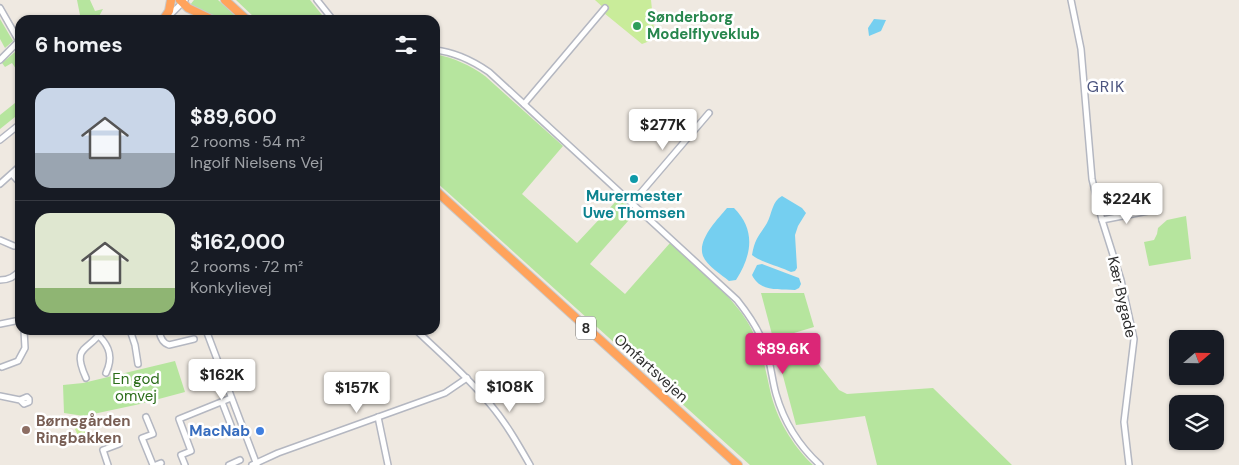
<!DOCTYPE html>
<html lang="en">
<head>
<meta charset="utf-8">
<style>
	:root { --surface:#171b24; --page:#242831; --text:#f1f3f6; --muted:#9ea1a6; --line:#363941; --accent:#db2777 }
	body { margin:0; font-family:"DM Sans",sans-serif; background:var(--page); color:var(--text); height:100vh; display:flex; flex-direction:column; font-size:19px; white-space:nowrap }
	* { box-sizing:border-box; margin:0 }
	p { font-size:16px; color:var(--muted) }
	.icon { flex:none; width:28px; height:28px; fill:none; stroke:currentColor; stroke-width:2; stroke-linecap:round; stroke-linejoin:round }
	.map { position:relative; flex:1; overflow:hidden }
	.panel { position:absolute; left:15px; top:15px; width:425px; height:320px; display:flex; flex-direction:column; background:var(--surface); border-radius:15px; box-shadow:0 1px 4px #0004 }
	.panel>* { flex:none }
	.needle { width:32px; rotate:70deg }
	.buttons { position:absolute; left:1169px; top:330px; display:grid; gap:10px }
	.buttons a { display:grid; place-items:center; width:55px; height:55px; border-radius:10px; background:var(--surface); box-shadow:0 1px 4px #0004; font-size:25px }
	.price { position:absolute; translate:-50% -42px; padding:0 11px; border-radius:5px; background:#fff; color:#222; font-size:16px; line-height:32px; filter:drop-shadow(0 1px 2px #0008) }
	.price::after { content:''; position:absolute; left:50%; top:30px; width:15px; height:11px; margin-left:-8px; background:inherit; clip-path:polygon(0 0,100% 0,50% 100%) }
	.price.current { background:var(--accent); color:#fff }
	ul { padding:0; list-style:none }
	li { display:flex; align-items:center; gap:15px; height:125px; padding:0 20px }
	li+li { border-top:1px solid var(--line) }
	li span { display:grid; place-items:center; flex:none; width:140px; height:100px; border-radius:15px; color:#555 }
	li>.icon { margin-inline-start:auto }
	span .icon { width:60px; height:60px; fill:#fffc; stroke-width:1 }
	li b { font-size:21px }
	h2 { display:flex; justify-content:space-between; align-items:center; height:60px; padding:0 20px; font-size:21px }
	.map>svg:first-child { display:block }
	.green { fill:#b6e59e }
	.pitch { fill:#c9ec9a }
	.water { fill:#75cff0 }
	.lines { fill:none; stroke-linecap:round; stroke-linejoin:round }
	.minor-casing { stroke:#b4b7c1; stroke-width:8 }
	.highway-casing { stroke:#c9c9c9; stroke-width:10 }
	.minor { stroke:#fff; stroke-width:5 }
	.highway { stroke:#ffa35c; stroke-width:8 }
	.leisure-dot { fill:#2e9e5b; stroke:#fff; stroke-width:2 }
	.culture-dot { fill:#0f9aa8; stroke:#fff; stroke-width:2 }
	.education-dot { fill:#8d6e63; stroke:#fff; stroke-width:2 }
	.shop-dot { fill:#3f7fe0; stroke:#fff; stroke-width:2 }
	.labels { text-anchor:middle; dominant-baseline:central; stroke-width:5; stroke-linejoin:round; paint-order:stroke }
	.shield { fill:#fff; stroke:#6d6d6d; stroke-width:1 }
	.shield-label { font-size:14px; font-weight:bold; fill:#2e2e2e }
	.leisure-label { font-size:15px; font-weight:bold; fill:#27864d; stroke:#fff; text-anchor:start }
	.culture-label { font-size:15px; font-weight:bold; fill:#0d838f; stroke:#fff }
	.street-label { font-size:15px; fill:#2e2e2e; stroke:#fff }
	.park-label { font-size:15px; fill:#2c6e1b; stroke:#fff }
	.education-label { font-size:15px; font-weight:bold; fill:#785e54; stroke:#fff; text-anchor:start }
	.shop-label { font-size:15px; font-weight:bold; fill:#366cbe; stroke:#fff; text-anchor:end }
	.neighbourhood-label { font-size:16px; letter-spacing:1px; fill:#4d5680; stroke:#fff }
</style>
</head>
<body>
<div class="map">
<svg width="1239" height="465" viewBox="0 0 1239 465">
	<rect width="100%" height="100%" fill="#efe9e1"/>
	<g class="green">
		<polygon points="77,0 90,0 95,11 103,9 97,20 81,20"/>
		<polygon points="194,0 218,0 240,20 223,20 190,5"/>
		<polygon points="236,0 310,0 326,20 257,20"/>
		<polygon points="0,19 13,41 5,48 0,39"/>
		<polygon points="19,51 20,52 20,75 12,63 5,67 2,63 15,52"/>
		<path d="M435 54C454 58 470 65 485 76L563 146 522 194 577 243 620 197 636 212 590 264 625 294 670 243C695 266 736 298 751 328 762 348 765 368 770 390 776 418 792 445 813 465H750L435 181Z"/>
		<polygon points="20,99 20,113 0,129 0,115"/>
		<polygon points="1186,216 1191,259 1149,266 1144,242 1154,240 1157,234 1158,228 1167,220"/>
		<polygon points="761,293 804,293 814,327 794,333 839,390 847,394 933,388 1012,465 877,465 865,416 796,425"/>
		<polygon points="175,361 185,392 140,404 84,416 64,413 63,385 83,383"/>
	</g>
	<g class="pitch">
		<polygon points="595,0 651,0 655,39 642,44 604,13 606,10"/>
		<polygon points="83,423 89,438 81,442 74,427"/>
	</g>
	<g class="water">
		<polygon points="874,19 886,20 881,31 869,36 868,28"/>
		<path d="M782 196 802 208 806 213 798 226 795 235 797 268 795 271 791 272C781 267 760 262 752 255 755 238 759 236 767 223 772 214 772 201 782 196Z"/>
		<path d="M727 208H734C756 230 752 255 736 280L729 281C722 275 707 266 703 256 697 240 717 220 727 208Z"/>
		<path d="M762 264 799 278 801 284 799 288 795 290C778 289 760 292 752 275L757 265Z"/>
	</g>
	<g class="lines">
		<g class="minor-casing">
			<g id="minor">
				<polyline points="317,0 333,20"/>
				<polyline points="1071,0 1081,49 1092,179 1102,220 1121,280 1134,339 1124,422 1129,465"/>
				<polyline points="0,8 20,43"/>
				<polyline points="166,19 185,0"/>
				<path d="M435 50C455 52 473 61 489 72L737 300C749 315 760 331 766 350 771 364 772 380 776 394 784 422 799 446 820 465"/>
				<polyline points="0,60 19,41"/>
				<polyline points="524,104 605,8"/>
				<polyline points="0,140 20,124"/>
				<polyline points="12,174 20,183"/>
				<polyline points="0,184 20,166"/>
				<polyline points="632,203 709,113"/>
				<polyline points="1102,220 1148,211"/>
				<polyline points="0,240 14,246 20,246"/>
				<path d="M0 280C9 280 15 277 20 270"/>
				<polyline points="0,324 20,320"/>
				<polyline points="130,330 135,345 138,364"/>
				<path d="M159 330C160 337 162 343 169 345L194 339"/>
				<polyline points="206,330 257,465"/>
				<path d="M416 330C441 354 468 377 490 404 506 423 518 444 530 465"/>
				<path d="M99 336C110 347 113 358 106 373"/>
				<polyline points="2,367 18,361 25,348 24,330"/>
				<path d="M86 378C71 345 88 352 103 330"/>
				<polyline points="0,396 20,400 24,404 29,402 29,399 27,397 20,400"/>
				<polyline points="222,402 232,428"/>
				<polyline points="146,417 153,434 142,438 153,465"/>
				<polyline points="378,417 388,465"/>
				<polyline points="108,465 103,450 119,444"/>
				<polyline points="156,465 161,463"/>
				<polyline points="185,465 181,455 191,451 179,419 231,398"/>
				<polyline points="229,465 240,460"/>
				<polyline points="252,465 278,453 445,393 467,378"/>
			</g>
		</g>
		<g class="highway-casing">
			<g id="highway">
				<polyline points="180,0 188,8 213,20"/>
				<polyline points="225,0 247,20"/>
				<polyline points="163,20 169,11 171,0"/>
				<polyline points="435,190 738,465"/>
			</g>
		</g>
		<use href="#minor" class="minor"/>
		<use href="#highway" class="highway"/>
	</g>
	<circle class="leisure-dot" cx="637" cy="26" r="5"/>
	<circle class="culture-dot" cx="634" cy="179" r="5"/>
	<circle class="education-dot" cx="26" cy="430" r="5"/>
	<circle class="shop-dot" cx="260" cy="431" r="5"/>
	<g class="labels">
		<rect class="shield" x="576" y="316.5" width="20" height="23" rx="4"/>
		<g class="shield-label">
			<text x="586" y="328">8</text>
		</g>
		<g class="leisure-label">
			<text x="647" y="17">Sønderborg<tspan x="647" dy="17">Modelflyveklub</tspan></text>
		</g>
		<g class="culture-label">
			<text x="634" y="196">Murermester<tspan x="634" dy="17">Uwe Thomsen</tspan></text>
		</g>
		<g class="street-label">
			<text transform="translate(1122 297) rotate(77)">Kær Bygade</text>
			<text transform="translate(651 368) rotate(42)">Omfartsvejen</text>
		</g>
		<g class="park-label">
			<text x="136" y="379">En god<tspan x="136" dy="17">omvej</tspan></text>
		</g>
		<g class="education-label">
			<text x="36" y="421">Børnegården<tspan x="36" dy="17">Ringbakken</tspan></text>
		</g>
		<g class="shop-label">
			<text x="250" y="431">MacNab</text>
		</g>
		<g class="neighbourhood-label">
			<text x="1106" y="86">GRIK</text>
		</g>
	</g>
</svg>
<div class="buttons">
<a><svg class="needle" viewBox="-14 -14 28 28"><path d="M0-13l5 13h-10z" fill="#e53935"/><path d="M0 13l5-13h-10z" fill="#9ea1a6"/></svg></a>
<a><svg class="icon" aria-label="layers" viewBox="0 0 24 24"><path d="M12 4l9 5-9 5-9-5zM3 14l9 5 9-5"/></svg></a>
</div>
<b class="price" style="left:663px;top:151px">$277K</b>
<b class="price" style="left:1127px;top:225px">$224K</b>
<b class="price current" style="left:783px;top:375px">$89.6K</b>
<b class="price" style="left:222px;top:401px">$162K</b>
<b class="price" style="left:510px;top:413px">$108K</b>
<b class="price" style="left:357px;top:414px">$157K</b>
<section class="panel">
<h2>6 homes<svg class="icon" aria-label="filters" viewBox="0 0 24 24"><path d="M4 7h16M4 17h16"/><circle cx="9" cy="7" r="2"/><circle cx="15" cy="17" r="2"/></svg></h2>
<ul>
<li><span style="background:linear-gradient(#c9d6e8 65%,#9aa5b1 0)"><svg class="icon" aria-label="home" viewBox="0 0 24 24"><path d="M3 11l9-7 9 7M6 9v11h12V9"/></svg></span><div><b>$89,600</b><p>2 rooms · 54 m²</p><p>Ingolf Nielsens Vej</p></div></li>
<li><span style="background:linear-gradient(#dfe7d0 75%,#8fb573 0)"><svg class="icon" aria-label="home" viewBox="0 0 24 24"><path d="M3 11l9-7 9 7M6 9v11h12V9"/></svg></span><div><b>$162,000</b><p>2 rooms · 72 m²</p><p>Konkylievej</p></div></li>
</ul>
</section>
</div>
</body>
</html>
